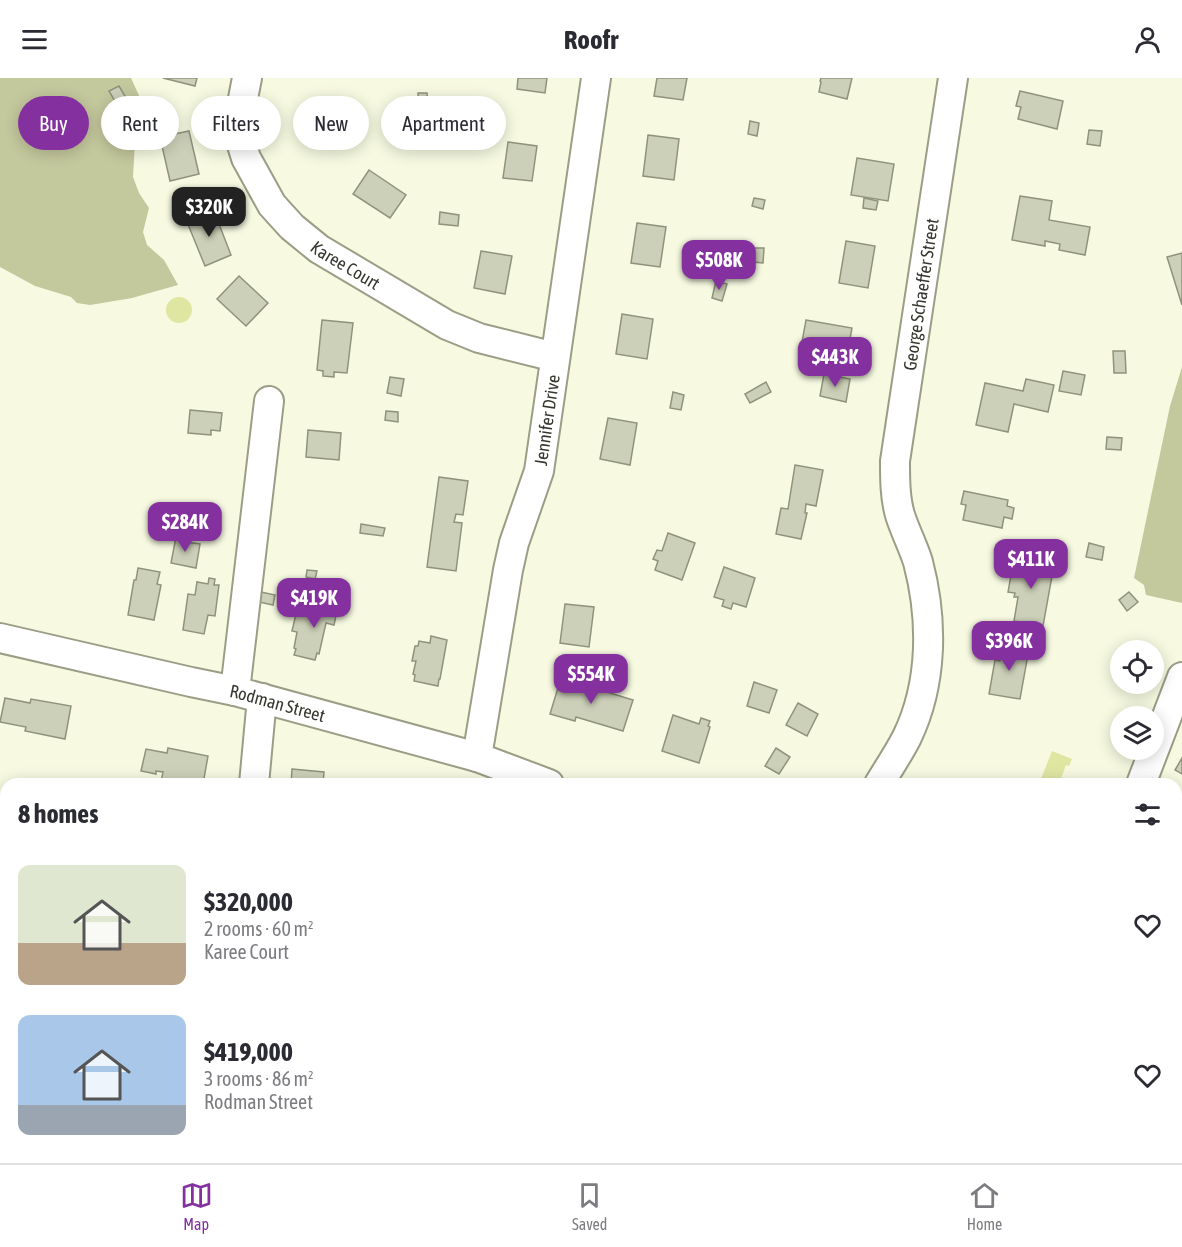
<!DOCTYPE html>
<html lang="en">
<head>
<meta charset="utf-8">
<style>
	:root { --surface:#fff; --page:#f7f7f7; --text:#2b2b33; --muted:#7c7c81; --line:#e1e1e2; --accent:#84319f }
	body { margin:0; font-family:"Asap Condensed",sans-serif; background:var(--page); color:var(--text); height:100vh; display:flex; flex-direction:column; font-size:22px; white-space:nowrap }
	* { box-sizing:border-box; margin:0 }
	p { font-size:20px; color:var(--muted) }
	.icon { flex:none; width:33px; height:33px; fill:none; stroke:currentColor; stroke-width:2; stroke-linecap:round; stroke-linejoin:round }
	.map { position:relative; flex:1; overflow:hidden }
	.panel { position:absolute; left:0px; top:700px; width:1182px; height:386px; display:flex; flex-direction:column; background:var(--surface); border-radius:18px 18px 0 0; box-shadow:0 3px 15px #0003 }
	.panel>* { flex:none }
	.hud { position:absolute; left:18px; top:18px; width:600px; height:54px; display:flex; gap:12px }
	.fabs { position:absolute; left:1110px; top:562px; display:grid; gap:12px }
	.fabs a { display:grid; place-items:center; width:54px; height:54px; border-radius:50%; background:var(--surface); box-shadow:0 3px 15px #0003; font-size:30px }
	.price { position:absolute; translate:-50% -51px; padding:0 14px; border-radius:12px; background:var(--accent); color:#fff; font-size:20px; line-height:39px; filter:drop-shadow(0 2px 3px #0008) }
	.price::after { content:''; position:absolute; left:50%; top:36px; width:18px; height:14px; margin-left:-9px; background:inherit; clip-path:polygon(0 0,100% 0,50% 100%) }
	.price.on { background:#222; color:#fff }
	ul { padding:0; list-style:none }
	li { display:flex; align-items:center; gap:18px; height:150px; padding:0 18px }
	li span { display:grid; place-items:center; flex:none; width:168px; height:120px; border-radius:12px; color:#555 }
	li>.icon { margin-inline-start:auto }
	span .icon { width:72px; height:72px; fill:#fffc; stroke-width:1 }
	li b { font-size:26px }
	h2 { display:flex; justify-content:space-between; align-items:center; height:72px; padding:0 18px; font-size:26px }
	.chip { padding:0 21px; border-radius:27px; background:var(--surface); box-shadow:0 3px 15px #0003; font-size:21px; line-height:54px }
	.chip.on { background:var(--accent); color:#fff }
	header { display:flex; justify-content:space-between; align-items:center; height:78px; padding:0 18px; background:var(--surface); font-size:27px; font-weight:700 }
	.menu { display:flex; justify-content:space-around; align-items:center; height:84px; border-top:2px solid var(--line); background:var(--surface); font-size:16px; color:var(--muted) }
	.menu a { display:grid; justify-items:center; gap:3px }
	.menu .on { color:var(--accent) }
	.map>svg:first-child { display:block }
	.green { fill:#c4c89d }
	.water { fill:#dfe6a2 }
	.building { fill:#cdd0b8; stroke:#90937c; stroke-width:1.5 }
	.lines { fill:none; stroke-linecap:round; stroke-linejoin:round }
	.minor-casing { stroke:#9b9d86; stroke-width:32 }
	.minor { stroke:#fff; stroke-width:28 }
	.labels { text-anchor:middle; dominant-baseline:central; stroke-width:4.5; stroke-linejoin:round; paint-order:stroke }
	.street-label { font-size:18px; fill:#36372e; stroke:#f7fae1 }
</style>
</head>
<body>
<header><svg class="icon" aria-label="menu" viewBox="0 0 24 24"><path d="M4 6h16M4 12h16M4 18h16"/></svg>Roofr<svg class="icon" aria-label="person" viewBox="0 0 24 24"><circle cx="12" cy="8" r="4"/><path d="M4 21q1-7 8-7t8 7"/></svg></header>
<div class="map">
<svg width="1182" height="1085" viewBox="0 0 1182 1085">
	<rect width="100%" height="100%" fill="#f7fae1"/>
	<g class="green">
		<polygon points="0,0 131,0 141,22 130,49 135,64 133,99 139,115 149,130 143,154 147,167 164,182 178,207 132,220 90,227 77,225 71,219 35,208 0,189"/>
		<polygon points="1182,289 1182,525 1146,517 1144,507 1134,500 1170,328"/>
	</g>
	<g class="water">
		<circle cx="179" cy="232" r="13"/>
		<polygon points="1052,673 1072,681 1069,688 1066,687 1059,706 1039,706"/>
	</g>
	<g class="building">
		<polygon points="163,0 197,0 195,8"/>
		<polygon points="518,0 547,0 545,15 517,11"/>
		<polygon points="657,0 687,0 683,22 654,18"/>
		<polygon points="821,0 852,0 847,21 819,14 821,4 820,3"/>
		<polygon points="119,8 126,20 116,25 109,13"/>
		<polygon points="1020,13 1063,23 1057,51 1018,41 1021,29 1016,28"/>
		<polygon points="418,15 427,15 428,28 419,29"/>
		<polygon points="338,19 347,59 319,65 311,26"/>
		<polygon points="115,36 124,39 121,51 111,48"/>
		<polygon points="450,37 462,39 459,53 448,51"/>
		<polygon points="750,43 759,45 757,58 748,56"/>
		<polygon points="427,44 437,45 436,58 426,57"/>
		<polygon points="1089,52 1102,53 1100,68 1087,66"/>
		<polygon points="189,53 199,96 170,103 160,59"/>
		<polygon points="648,57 679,61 674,102 643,98"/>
		<polygon points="508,64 537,68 532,103 503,100"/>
		<polygon points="857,80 894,86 888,123 851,117"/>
		<polygon points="369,92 406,117 390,140 353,116"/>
		<polygon points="1020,118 1052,123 1049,142 1090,149 1085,177 1059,172 1060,166 1045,163 1045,168 1012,162"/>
		<polygon points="754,120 765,122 763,131 752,128"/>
		<polygon points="864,120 878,123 876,132 863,130"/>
		<polygon points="214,133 231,177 205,188 187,144"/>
		<polygon points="440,134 459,137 458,148 439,146"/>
		<polygon points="637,145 666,149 660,189 631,185"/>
		<polygon points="846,163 875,168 868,210 839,205"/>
		<polygon points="754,170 764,170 763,185 753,184"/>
		<polygon points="481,173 512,178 505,216 474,210"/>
		<polygon points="1182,175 1182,227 1167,179"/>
		<polygon points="239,198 268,225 246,248 217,221"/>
		<polygon points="716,203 727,206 722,223 712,220"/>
		<polygon points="622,236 653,241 647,281 616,276"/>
		<polygon points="322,242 353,245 347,295 334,294 334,299 323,298 323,293 317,292"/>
		<polygon points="806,242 852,250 845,288 799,280"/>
		<polygon points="1113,273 1125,273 1126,295 1114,295"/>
		<polygon points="1063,293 1085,297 1081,317 1059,313"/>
		<polygon points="824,296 850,301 846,324 820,318"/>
		<polygon points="390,299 404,301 401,318 387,315"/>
		<polygon points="1026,301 1054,307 1048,334 1014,326 1008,354 976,347 985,305 1023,313"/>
		<polygon points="766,304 771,314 750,325 745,316"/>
		<polygon points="673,314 684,317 681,332 670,330"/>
		<polygon points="190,332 222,335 220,353 211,352 211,357 188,355"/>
		<polygon points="386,333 398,334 398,344 385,342"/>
		<polygon points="608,340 637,345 630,387 600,381"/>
		<polygon points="308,352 341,355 339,382 306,379"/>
		<polygon points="1107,359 1122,360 1121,372 1106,371"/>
		<polygon points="795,387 823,392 816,428 806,426 805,435 807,435 801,461 776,456 781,430 788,431"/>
		<polygon points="439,399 468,403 463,437 456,436 454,444 462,445 456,493 427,489"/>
		<polygon points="964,413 1008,422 1007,428 1014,430 1012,441 1004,439 1002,450 963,442 966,427 961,426"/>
		<polygon points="361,446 385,450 383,458 360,455"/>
		<polygon points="668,455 695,465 682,502 655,492 658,483 653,481 657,472 662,473"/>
		<polygon points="176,459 186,461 186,464 200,466 196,490 171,485"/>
		<polygon points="1089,465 1104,469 1102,482 1086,479"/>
		<polygon points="1014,480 1054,487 1043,548 1014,543 1018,519 1014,519 1015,515 1008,514"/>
		<polygon points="724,489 755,500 746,529 733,525 731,531 722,528 724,522 714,519"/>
		<polygon points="138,490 160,494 157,506 161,507 154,542 128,537 134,502 136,502"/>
		<polygon points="307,492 317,493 315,501 306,499"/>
		<polygon points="209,500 215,501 214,507 219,507 215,538 208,537 204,556 183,552 188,516 195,517 197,504 208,506"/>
		<polygon points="261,514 275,517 273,527 259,524"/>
		<polygon points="1129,514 1138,524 1127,533 1119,522"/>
		<polygon points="319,519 339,523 334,547 326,545 319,576 317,575 315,582 294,577 296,571 294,570 297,554 292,553 296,536 315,540"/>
		<polygon points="565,526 594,529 589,569 560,565"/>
		<polygon points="431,558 447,562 440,601 439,601 438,608 414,603 415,597 413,596 416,583 412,583 415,568 418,568 419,563 430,565"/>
		<polygon points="1002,567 1029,571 1020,621 989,616 995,582 1000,583"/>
		<polygon points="1115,584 1120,585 1120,597 1113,595"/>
		<polygon points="561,600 633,622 623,653 576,639 575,643 550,636"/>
		<polygon points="754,604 777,612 769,635 747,628"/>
		<polygon points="5,620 30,625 31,621 71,628 65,661 25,653 26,649 0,644"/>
		<polygon points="798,625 818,636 807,658 786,647"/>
		<polygon points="673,637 699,646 701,640 710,643 708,648 710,649 699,685 662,673"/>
		<polygon points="168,670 208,678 203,706 171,706 161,704 163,694 156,693 156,696 141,693 146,671 167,675"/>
		<polygon points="776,670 790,679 779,696 765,688"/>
		<polygon points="1182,680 1182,696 1175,692"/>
		<polygon points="292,691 324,694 323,706 291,706"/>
		<polygon points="6,718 6,742 1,741"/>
		<polygon points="0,815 6,816 6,847 3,864 0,863"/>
		<polygon points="1176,912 1182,916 1182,951 1176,947"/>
		<polygon points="1,932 6,933 6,942 0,941"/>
		<polygon points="0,944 6,945 6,963 3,963 0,975"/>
		<polygon points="40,1080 44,1080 54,1085 38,1085"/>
		<polygon points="82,1080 108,1080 116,1084 79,1085"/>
		<polygon points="253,1080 299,1080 298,1085 252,1085"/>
		<polygon points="378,1080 419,1080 418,1085 377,1085"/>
		<polygon points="475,1080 511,1080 512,1085 475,1085"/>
		<polygon points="628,1080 663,1080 663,1081 669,1084 669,1085 626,1085"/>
		<polygon points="853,1080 876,1080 873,1085 862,1085"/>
		<polygon points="1127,1080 1171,1080 1168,1085 1123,1085"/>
	</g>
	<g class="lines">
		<g class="minor-casing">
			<g id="minor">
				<path id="s1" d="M247 0 239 41V51L242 67 246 80 272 127 292 149 319 171 447 247 479 260 555 279"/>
				<path id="s2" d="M0 560 191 604 235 613 477 679 549 706"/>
				<polyline points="235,613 269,323"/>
				<path id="s3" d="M477 679 508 492 514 465 539 393 596 0"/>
				<polyline points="254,706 262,620"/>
				<path id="s4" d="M879 706C888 691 899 675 907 659 933 605 933 541 918 484 913 468 905 453 900 437 895 420 895 401 895 383L953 0"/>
				<polyline points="1141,706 1182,599"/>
				<polyline points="1176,1026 1182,1029"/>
				<polyline points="220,1085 221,1080"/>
				<polyline points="745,1085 747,1080"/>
			</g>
		</g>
		<use href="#minor" class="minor"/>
	</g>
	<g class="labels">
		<g class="street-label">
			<text stroke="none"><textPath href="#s1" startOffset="231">Karee Court</textPath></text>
			<text stroke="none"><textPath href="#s4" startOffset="507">George Schaeffer Street</textPath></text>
			<text stroke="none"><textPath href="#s3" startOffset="345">Jennifer Drive</textPath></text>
			<text stroke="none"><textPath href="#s2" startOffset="285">Rodman Street</textPath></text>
		</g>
	</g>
</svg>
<div class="fabs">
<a><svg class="icon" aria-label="locate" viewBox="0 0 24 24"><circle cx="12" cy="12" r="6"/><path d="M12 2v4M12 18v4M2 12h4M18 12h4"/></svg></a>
<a><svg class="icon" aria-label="layers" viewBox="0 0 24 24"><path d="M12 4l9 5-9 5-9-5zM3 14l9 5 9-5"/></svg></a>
</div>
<b class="price on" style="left:209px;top:160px">$320K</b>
<b class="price" style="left:719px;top:213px">$508K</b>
<b class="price" style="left:835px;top:310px">$443K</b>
<b class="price" style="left:185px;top:475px">$284K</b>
<b class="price" style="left:1031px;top:512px">$411K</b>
<b class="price" style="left:314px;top:551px">$419K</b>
<b class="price" style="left:1009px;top:594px">$396K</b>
<b class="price" style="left:591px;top:627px">$554K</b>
<div class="hud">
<a class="chip on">Buy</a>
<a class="chip">Rent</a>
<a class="chip">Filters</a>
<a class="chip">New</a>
<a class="chip">Apartment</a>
</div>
<section class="panel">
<h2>8 homes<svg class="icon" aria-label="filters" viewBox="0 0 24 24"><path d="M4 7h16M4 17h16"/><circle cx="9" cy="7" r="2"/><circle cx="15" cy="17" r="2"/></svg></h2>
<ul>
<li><span style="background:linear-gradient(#dfe7d0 65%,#b9a48a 0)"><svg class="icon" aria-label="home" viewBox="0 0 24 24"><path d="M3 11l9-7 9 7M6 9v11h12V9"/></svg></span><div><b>$320,000</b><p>2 rooms · 60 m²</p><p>Karee Court</p></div><svg class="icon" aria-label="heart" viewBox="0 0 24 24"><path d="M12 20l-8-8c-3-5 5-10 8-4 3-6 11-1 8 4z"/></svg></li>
<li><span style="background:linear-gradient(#a9c7e8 75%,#9aa5b1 0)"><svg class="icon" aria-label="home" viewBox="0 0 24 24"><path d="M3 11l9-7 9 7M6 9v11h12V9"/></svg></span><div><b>$419,000</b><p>3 rooms · 86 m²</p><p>Rodman Street</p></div><svg class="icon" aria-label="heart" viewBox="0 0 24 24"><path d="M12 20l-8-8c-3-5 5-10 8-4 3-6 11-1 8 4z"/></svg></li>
</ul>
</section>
</div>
<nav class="menu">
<a class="on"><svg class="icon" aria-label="map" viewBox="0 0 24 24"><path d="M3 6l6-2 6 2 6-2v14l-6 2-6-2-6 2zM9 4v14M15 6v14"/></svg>Map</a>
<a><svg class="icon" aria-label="saved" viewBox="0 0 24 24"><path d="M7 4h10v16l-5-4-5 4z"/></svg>Saved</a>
<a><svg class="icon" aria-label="home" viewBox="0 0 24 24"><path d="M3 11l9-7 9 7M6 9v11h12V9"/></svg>Home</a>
</nav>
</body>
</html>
